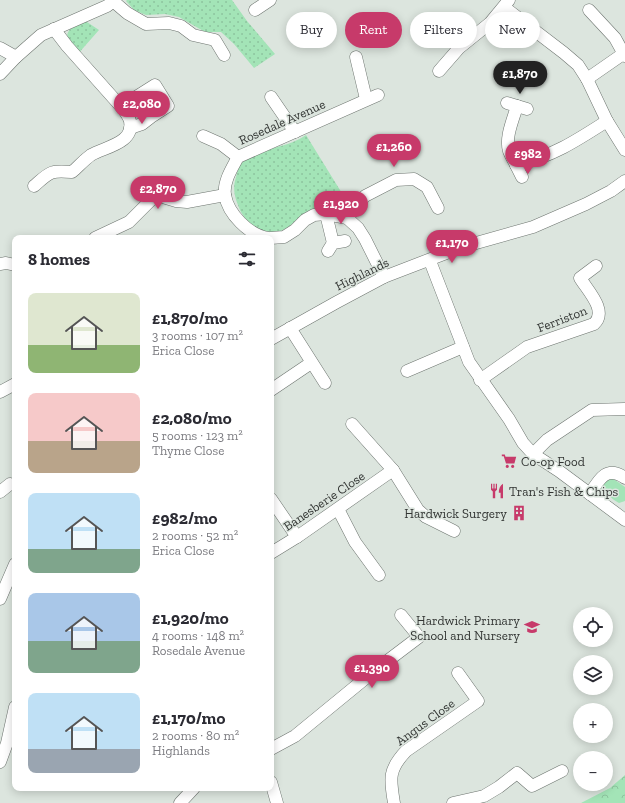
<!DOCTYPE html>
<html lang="en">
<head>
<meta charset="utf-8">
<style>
	:root { --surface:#fff; --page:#f7f7f7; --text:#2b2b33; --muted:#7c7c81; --accent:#c73a6a }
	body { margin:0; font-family:"Zilla Slab",serif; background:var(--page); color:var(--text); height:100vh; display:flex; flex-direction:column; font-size:15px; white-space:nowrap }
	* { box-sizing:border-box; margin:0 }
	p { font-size:13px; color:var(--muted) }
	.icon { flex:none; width:22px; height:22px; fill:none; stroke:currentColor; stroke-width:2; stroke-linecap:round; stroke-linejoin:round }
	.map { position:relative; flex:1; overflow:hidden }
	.sheet { position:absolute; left:12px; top:235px; width:262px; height:556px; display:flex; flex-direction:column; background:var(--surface); border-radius:8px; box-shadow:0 2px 10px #0003 }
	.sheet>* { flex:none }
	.top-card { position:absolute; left:286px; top:12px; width:279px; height:36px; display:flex; gap:8px }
	.controls { position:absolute; left:573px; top:607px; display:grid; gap:8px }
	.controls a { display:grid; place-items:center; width:40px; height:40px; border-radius:50%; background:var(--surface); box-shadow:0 2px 10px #0003; font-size:20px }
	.price { position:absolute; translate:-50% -34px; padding:0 9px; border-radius:14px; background:var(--accent); color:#fff; font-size:13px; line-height:26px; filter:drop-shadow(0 1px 2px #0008) }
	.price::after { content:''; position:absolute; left:50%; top:24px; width:12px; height:9px; margin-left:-6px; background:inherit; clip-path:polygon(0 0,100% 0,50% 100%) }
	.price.current { background:#222; color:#fff }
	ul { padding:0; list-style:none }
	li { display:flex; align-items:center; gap:12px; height:100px; padding:0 16px }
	li span { display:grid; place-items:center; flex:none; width:112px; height:80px; border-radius:8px; color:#555 }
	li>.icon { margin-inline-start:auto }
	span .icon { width:48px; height:48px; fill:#fffc; stroke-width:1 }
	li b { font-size:17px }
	h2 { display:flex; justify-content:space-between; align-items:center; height:48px; padding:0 16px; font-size:17px }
	.tag { padding:0 14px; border-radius:18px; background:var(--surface); box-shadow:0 2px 10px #0003; font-size:14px; line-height:36px }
	.tag.current { background:var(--accent); color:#fff }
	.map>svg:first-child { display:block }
	.grass { fill:#a3e4b7 }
	.forest { fill:url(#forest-crowns) }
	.park { fill:url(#park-dots) }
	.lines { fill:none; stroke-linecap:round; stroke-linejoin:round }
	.minor-casing { stroke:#6d746f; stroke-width:13 }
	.minor { stroke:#fff; stroke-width:12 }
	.labels { text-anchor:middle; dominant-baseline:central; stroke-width:3; stroke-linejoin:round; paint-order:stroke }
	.street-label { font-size:13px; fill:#323533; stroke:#dce5de }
	.poi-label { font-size:13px; fill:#323533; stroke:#dce5de; text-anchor:start }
</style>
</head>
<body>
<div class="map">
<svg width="625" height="803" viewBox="0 0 625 803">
	<defs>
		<pattern id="forest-crowns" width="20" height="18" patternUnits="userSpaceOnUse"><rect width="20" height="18" fill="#a3e4b7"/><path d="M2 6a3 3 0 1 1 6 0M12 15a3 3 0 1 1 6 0" fill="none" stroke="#8dc49e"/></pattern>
		<pattern id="park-dots" width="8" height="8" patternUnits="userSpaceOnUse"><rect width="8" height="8" fill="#a3e4b7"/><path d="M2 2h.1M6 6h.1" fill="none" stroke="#8dc49e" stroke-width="1.8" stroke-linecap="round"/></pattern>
	</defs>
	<rect width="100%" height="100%" fill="#dce5de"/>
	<polygon class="grass" points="610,478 615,480 625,487 625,501 619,503 614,500 600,488 602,483"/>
	<polygon class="forest" points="625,775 625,803 581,803 610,788"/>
	<g class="park">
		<polygon points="127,0 232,0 247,21 275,54 254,68 234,44 221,32 205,32 179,17 165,14 146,15 134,10 126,1"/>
		<path d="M84 22H87L99 30 77 55C65 36 61 31 84 22Z"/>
		<path d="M306 135 348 203 344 206C332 207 319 205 308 211 296 217 289 233 272 232 258 232 248 224 241 212 235 199 232 190 236 177 237 173 238 168 240 165 252 150 276 149 293 142 297 140 302 138 306 135Z"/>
	</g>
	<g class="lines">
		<g class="minor-casing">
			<g id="minor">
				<polyline points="113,1 127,13 146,24 169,23 181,26 193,35 215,40 224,55"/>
				<polyline points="504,7 564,53 578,65 587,79 607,121 625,150"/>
				<polyline points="255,10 270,0"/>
				<polyline points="589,10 615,38 625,56"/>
				<polyline points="0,48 16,57"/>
				<polyline points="356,57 366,99"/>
				<polyline points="439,71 459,48 490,23 509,0"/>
				<polyline points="0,74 16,57 41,35 107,6 115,0"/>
				<polyline points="587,79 623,54"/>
				<polyline points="271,97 295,132"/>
				<polyline points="507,103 527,109"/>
				<path d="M517 106C513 120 505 137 509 151 511 156 514 161 516 165 553 156 576 141 607 121"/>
				<polyline points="130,128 142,124 151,117 136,97 155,85 168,106 151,117"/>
				<polyline points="203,136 221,144 238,157"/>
				<polyline points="516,165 522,177"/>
				<polyline points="149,184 156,195"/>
				<path d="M34 186C50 172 50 170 72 172 78 167 84 160 91 155 105 147 135 143 130 121 129 117 126 113 124 110L67 46 54 29"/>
				<polyline points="326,214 333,243"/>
				<polyline points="347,218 365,196 396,180 414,179 427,187 438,208"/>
				<polyline points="95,238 129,222 156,195 176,201 187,202 225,195"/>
				<path d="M268 238C249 235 228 214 225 195 223 182 232 168 238 157L378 95"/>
				<polyline points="271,238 284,237 295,230 305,220 314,215 326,214 347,218 358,228 365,239 384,277"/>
				<polyline points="328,251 333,243 345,241"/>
				<polyline points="430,261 469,362 509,419 523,443 533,454 559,471 625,520"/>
				<polyline points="0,264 6,263 15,265"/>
				<polyline points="290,328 325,383"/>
				<polyline points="271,339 337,302 384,277 462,247 533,227 586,204 611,191 625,181"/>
				<polyline points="407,371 463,347"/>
				<path d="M480 380 527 347 594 324C608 311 588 291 580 278L596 266"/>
				<polyline points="271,390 311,363"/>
				<polyline points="0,392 15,384"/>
				<polyline points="352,424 393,470 418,510 426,517 454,531"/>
				<polyline points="533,454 547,440 592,410 624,409"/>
				<polyline points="0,492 10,484"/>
				<path d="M590 494C599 479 607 465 625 478"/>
				<polyline points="271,499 297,537"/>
				<polyline points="338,509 355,542 379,575"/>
				<polyline points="271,553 297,537 393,470"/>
				<polyline points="0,599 15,564"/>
				<polyline points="271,749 295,736 378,668 419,637 401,615"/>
				<polyline points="0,762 7,743 15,707"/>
				<polyline points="271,782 277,803"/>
				<polyline points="180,803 194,788"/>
				<path d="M394 803C390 779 388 770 406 751L478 701 458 673"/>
				<polyline points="453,803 484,796 499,787 517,773 532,786 562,771"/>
			</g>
		</g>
		<use href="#minor" class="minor"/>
	</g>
	<defs>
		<g id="supermarket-bare" transform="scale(1.2)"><path d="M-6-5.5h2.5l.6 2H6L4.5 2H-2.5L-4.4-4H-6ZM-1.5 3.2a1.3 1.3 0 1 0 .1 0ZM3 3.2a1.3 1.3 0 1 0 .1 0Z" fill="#c73a6a" stroke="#dce5de" stroke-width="2.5" paint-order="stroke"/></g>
		<g id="restaurant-bare" transform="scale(1.2)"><path d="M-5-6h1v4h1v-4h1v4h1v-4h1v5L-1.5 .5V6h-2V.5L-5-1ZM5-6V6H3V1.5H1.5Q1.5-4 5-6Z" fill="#c73a6a" stroke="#dce5de" stroke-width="2.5" paint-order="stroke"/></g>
		<g id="building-bare" transform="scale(1.2)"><path d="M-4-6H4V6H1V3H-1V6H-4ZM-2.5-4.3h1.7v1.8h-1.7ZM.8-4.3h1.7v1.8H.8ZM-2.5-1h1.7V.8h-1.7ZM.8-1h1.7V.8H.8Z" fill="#c73a6a" stroke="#dce5de" stroke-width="2.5" paint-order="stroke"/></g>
		<g id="school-bare" transform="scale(1.2)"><path d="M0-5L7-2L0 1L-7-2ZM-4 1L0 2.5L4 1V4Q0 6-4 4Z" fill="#c73a6a" stroke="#dce5de" stroke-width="2.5" paint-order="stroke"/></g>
	</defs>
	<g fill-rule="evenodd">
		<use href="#supermarket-bare" x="509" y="461"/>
		<use href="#restaurant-bare" x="497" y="491"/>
		<use href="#building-bare" x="519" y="513"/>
		<use href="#school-bare" x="532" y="627"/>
	</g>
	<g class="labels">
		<g class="street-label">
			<text transform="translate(282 122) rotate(-24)">Rosedale Avenue</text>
			<text transform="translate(362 274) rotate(-26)">Highlands</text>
			<text transform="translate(562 319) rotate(-21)">Ferriston</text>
			<text transform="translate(324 501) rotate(-34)">Banesberie Close</text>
			<text transform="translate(425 722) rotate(-36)">Angus Close</text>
		</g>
		<g class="poi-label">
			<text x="521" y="461">Co-op Food</text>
			<text x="509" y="491">Tran's Fish &amp; Chips</text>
			<text x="507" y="513" text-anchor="end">Hardwick Surgery</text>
			<text x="520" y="620" text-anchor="end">Hardwick Primary<tspan x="520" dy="15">School and Nursery</tspan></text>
		</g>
	</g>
</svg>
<div class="controls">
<a><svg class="icon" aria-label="locate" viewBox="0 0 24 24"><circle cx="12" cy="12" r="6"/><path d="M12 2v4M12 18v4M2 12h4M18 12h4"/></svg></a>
<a><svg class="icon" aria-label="layers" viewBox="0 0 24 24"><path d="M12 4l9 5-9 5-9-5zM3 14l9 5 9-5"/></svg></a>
<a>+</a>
<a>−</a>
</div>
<b class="price current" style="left:520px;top:95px">£1,870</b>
<b class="price" style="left:142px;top:125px">£2,080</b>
<b class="price" style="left:394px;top:168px">£1,260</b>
<b class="price" style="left:528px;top:175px">£982</b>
<b class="price" style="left:158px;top:210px">£2,870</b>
<b class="price" style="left:341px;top:225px">£1,920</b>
<b class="price" style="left:452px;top:264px">£1,170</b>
<b class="price" style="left:372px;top:689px">£1,390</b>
<div class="top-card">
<a class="tag">Buy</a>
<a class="tag current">Rent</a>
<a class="tag">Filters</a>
<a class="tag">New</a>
</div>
<section class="sheet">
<h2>8 homes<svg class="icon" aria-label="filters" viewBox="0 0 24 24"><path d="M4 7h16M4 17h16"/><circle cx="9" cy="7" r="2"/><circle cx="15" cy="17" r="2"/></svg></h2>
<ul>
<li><span style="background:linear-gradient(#dfe7d0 65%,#8fb573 0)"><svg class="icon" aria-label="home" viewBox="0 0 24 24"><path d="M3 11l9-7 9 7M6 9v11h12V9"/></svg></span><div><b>£1,870/mo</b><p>3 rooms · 107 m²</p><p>Erica Close</p></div></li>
<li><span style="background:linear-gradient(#f6c9c9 60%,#b9a48a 0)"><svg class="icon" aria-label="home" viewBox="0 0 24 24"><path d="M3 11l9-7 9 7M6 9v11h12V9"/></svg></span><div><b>£2,080/mo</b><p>5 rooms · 123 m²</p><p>Thyme Close</p></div></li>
<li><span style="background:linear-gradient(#bfe0f5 70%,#7fa58c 0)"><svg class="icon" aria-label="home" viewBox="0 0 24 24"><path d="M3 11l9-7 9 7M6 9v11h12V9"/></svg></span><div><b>£982/mo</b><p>2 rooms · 52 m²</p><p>Erica Close</p></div></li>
<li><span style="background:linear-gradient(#a9c7e8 60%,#7fa58c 0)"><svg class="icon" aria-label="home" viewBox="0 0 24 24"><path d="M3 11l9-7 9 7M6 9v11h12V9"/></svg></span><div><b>£1,920/mo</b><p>4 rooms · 148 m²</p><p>Rosedale Avenue</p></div></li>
<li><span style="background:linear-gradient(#bfe0f5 70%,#9aa5b1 0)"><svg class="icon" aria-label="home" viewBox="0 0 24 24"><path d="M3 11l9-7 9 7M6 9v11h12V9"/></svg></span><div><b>£1,170/mo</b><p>2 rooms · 80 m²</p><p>Highlands</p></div></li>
</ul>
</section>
</div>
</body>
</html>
